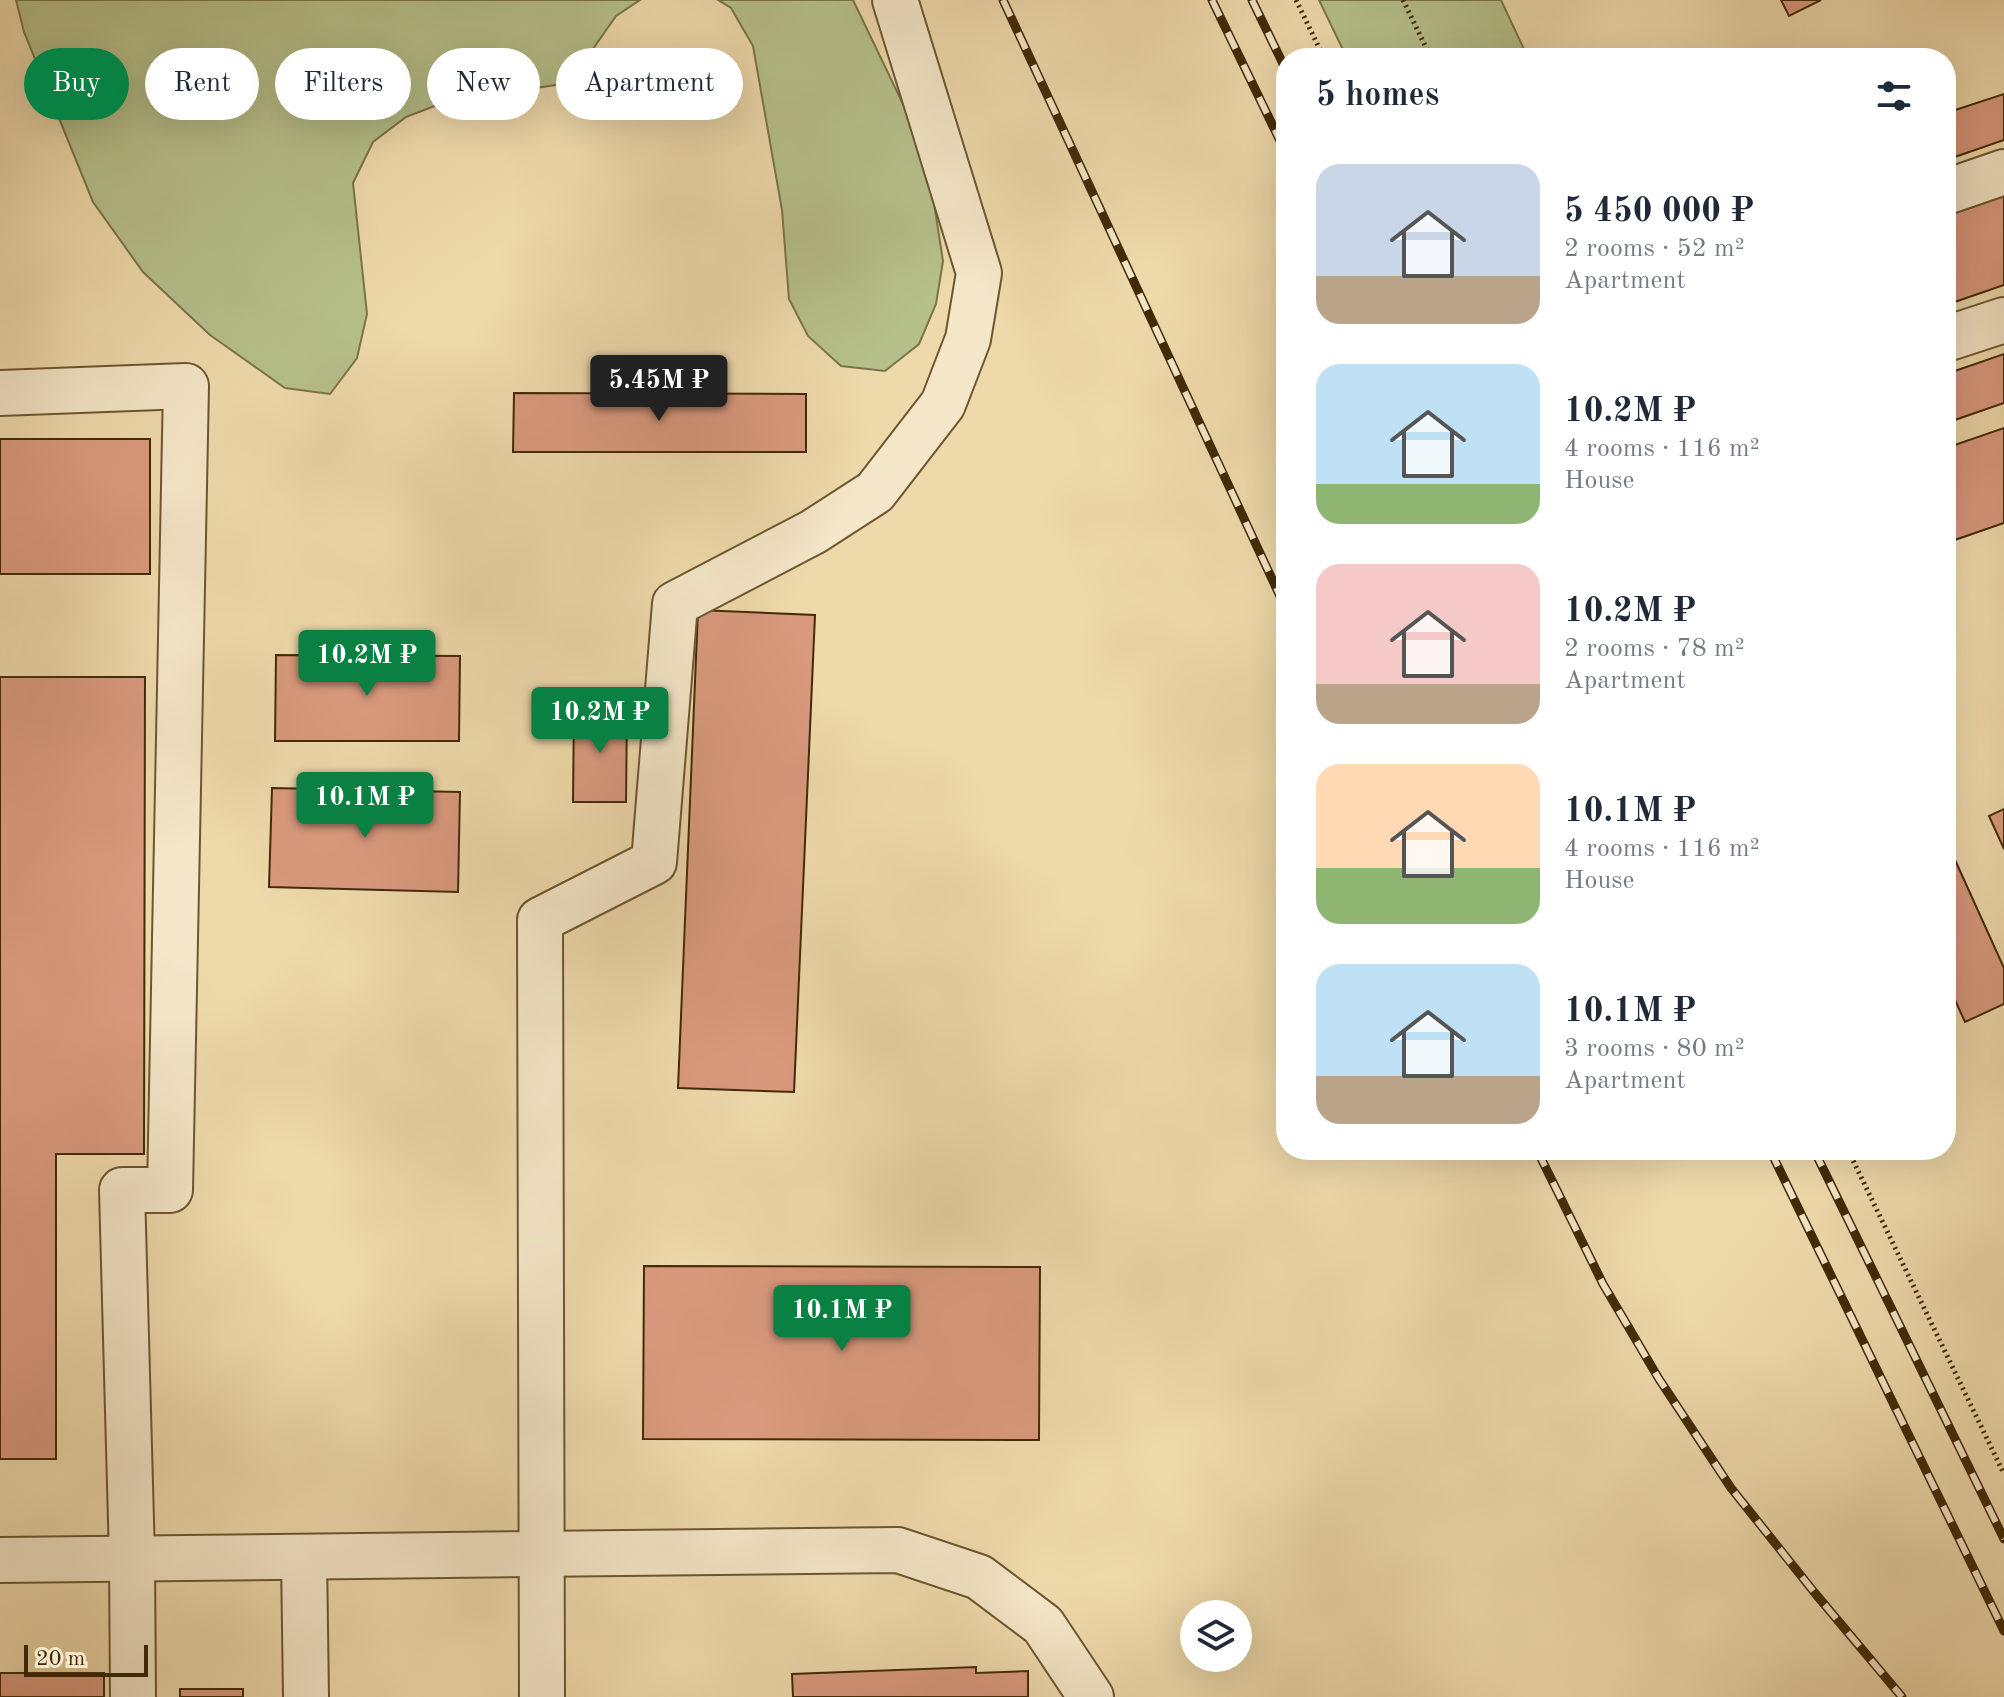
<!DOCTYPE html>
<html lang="en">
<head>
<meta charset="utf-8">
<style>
	:root { --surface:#fff; --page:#f6f6f7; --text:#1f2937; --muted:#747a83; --accent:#0b8043 }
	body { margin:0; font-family:"Old Standard TT",serif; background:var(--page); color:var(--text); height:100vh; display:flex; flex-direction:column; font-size:30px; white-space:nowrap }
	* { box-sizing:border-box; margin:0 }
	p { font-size:26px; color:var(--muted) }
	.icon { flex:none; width:44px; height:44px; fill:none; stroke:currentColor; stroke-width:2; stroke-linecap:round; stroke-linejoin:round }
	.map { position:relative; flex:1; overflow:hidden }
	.sheet { position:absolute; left:1276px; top:48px; width:680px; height:1112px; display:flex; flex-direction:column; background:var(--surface); border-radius:32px; box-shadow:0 8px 32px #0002 }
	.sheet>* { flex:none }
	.guide { position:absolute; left:24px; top:48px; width:760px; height:72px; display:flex; gap:16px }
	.controls { position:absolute; left:1180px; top:1600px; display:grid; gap:16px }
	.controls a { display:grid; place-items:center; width:72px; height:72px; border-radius:50%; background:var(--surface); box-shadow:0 8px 32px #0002; font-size:40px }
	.scale { position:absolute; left:24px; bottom:20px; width:124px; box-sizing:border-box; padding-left:8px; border:4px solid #422a07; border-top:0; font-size:22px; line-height:28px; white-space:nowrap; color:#422a07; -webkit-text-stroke:6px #f4e6c8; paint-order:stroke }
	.price { position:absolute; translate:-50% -68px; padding:0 18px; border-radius:8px; background:var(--accent); color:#fff; font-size:26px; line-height:52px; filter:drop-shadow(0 2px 4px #0008) }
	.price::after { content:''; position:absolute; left:50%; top:48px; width:24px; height:18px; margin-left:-12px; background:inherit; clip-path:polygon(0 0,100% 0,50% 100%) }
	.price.current { background:#222; color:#fff }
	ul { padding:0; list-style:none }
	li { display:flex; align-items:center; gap:24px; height:200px; padding:0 40px }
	li span { display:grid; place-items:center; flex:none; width:224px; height:160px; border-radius:24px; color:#555 }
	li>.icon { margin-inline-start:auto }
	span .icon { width:96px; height:96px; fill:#fffc; stroke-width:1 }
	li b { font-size:34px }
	h2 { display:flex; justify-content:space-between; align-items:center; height:96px; padding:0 40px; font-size:34px }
	.pill { padding:0 28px; border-radius:36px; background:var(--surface); box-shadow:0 8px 32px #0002; font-size:28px; line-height:72px }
	.pill.current { background:var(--accent); color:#fff }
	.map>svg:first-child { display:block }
	.green { fill:#b6c08b; stroke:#7c7549; stroke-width:2 }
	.building { fill:#d9997e; stroke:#422a07; stroke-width:2 }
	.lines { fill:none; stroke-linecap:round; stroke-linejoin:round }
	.minor-casing { stroke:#6d5630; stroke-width:48 }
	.path { stroke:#422a07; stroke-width:5; stroke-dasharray:2 4; stroke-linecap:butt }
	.minor { stroke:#f4e6c8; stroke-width:44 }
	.rail-casing { stroke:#422a07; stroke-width:9 }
	.rail { stroke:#f4e6c8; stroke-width:6; stroke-dasharray:18; stroke-linecap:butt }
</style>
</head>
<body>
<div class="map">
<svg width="2004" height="1697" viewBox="0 0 2004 1697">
	<rect width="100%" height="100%" fill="#eed9ab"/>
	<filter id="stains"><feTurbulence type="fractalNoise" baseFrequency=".0025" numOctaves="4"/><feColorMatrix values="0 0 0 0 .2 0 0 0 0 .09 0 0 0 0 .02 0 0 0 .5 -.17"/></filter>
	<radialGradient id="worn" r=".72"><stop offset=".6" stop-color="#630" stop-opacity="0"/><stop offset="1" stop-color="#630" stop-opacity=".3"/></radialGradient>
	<g class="green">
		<polygon points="16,0 640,0 616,16 569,83 445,102 406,117 373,142 353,183 367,314 357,358 330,394 285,388 210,335 143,272 93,202 24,32"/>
		<polygon points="718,0 853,0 914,127 929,171 943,261 936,304 919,344 885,371 841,366 808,336 789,299 782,210 753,46 731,8"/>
		<polygon points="1319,0 1501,0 1528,58 1347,58"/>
	</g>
	<g class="building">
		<polygon points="1781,0 1821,0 1789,16"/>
		<polygon points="2004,94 2004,140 1946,160 1946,113"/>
		<polygon points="2004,196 2004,285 1946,305 1946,216"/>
		<polygon points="2004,354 2004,403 1946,423 1946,374"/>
		<polygon points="514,393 806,394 806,452 513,452"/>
		<polygon points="2004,428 2004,523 1946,543 1946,448"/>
		<rect x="0" y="439" width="150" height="135"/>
		<polygon points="698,610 815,615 794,1092 678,1088"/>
		<polygon points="276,655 460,656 459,741 275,741"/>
		<polygon points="0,677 145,677 144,1154 56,1154 56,1459 0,1459"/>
		<polygon points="574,707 627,708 626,802 573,802"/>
		<polygon points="272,788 460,792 458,892 269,887"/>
		<polygon points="2004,809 2004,849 1989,816"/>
		<polygon points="1946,840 2004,968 2004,1004 1965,1022 1946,980"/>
		<polygon points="644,1266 1040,1267 1039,1440 643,1439"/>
		<polygon points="976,1667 976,1673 1028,1671 1028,1697 793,1697 792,1674"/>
		<rect x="0" y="1673" width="104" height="24"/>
		<rect x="180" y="1689" width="63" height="8"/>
	</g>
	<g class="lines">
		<g class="minor-casing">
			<g id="minor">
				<polyline points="1946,192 2004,172"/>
				<polyline points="1946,339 2004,320"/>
				<polyline points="0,393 186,386 170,1190 122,1190 132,1558 133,1697"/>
				<polyline points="304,1557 306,1697"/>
				<polyline points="0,1560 898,1550 979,1577 1043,1625 1091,1697"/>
				<polyline points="542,1697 540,920 654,862 675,604 813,532 875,492 943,404 968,339 979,273 895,0"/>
			</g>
		</g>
		<g class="path">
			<polyline points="1296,0 1324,58"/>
			<polyline points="1403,0 1431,58"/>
			<polyline points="1848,1150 2004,1474"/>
		</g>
		<use href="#minor" class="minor"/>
		<g class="rail-casing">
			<g id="rail">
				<polyline points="1003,0 1286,609"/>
				<polyline points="1212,0 1286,153"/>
				<polyline points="1252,0 1286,70"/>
				<polyline points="1537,1150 1603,1284 1659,1379 1731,1488 1814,1592 1902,1697"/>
				<polyline points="1770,1150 2004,1631"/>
				<polyline points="1814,1150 2004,1539"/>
			</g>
		</g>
		<use href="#rail" class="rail"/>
	</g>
	<rect width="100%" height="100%" filter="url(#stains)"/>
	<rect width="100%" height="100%" fill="url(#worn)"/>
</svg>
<div class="controls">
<a><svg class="icon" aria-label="layers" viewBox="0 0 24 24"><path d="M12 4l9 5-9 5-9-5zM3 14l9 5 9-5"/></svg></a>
</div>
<div class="scale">20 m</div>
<b class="price current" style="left:659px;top:423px">5.45M ₽</b>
<b class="price" style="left:367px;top:698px">10.2M ₽</b>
<b class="price" style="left:600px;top:755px">10.2M ₽</b>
<b class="price" style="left:365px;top:840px">10.1M ₽</b>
<b class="price" style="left:842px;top:1353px">10.1M ₽</b>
<div class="guide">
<a class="pill current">Buy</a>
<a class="pill">Rent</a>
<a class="pill">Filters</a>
<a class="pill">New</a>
<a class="pill">Apartment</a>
</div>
<section class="sheet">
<h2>5 homes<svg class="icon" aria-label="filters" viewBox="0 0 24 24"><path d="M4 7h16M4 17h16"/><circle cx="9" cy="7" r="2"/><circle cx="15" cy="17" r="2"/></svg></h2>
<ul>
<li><span style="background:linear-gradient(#c9d6e8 70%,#b9a48a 0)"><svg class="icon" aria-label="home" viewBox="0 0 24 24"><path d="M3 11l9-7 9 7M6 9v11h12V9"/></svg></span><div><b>5 450 000 ₽</b><p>2 rooms · 52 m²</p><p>Apartment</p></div></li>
<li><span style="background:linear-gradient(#bfe0f5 75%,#8fb573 0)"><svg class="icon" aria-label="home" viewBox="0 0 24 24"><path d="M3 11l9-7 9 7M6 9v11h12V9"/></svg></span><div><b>10.2M ₽</b><p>4 rooms · 116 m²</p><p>House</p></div></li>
<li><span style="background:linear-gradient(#f6c9c9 75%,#b9a48a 0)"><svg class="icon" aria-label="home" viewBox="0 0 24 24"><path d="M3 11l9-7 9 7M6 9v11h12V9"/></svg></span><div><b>10.2M ₽</b><p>2 rooms · 78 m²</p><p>Apartment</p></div></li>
<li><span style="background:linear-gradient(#ffd9b3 65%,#8fb573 0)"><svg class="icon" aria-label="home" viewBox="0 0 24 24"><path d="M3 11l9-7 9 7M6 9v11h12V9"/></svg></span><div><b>10.1M ₽</b><p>4 rooms · 116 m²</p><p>House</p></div></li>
<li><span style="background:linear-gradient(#bfe0f5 70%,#b9a48a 0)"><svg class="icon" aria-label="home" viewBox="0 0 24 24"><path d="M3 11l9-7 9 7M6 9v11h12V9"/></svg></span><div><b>10.1M ₽</b><p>3 rooms · 80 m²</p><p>Apartment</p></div></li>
</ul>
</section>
</div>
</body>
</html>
